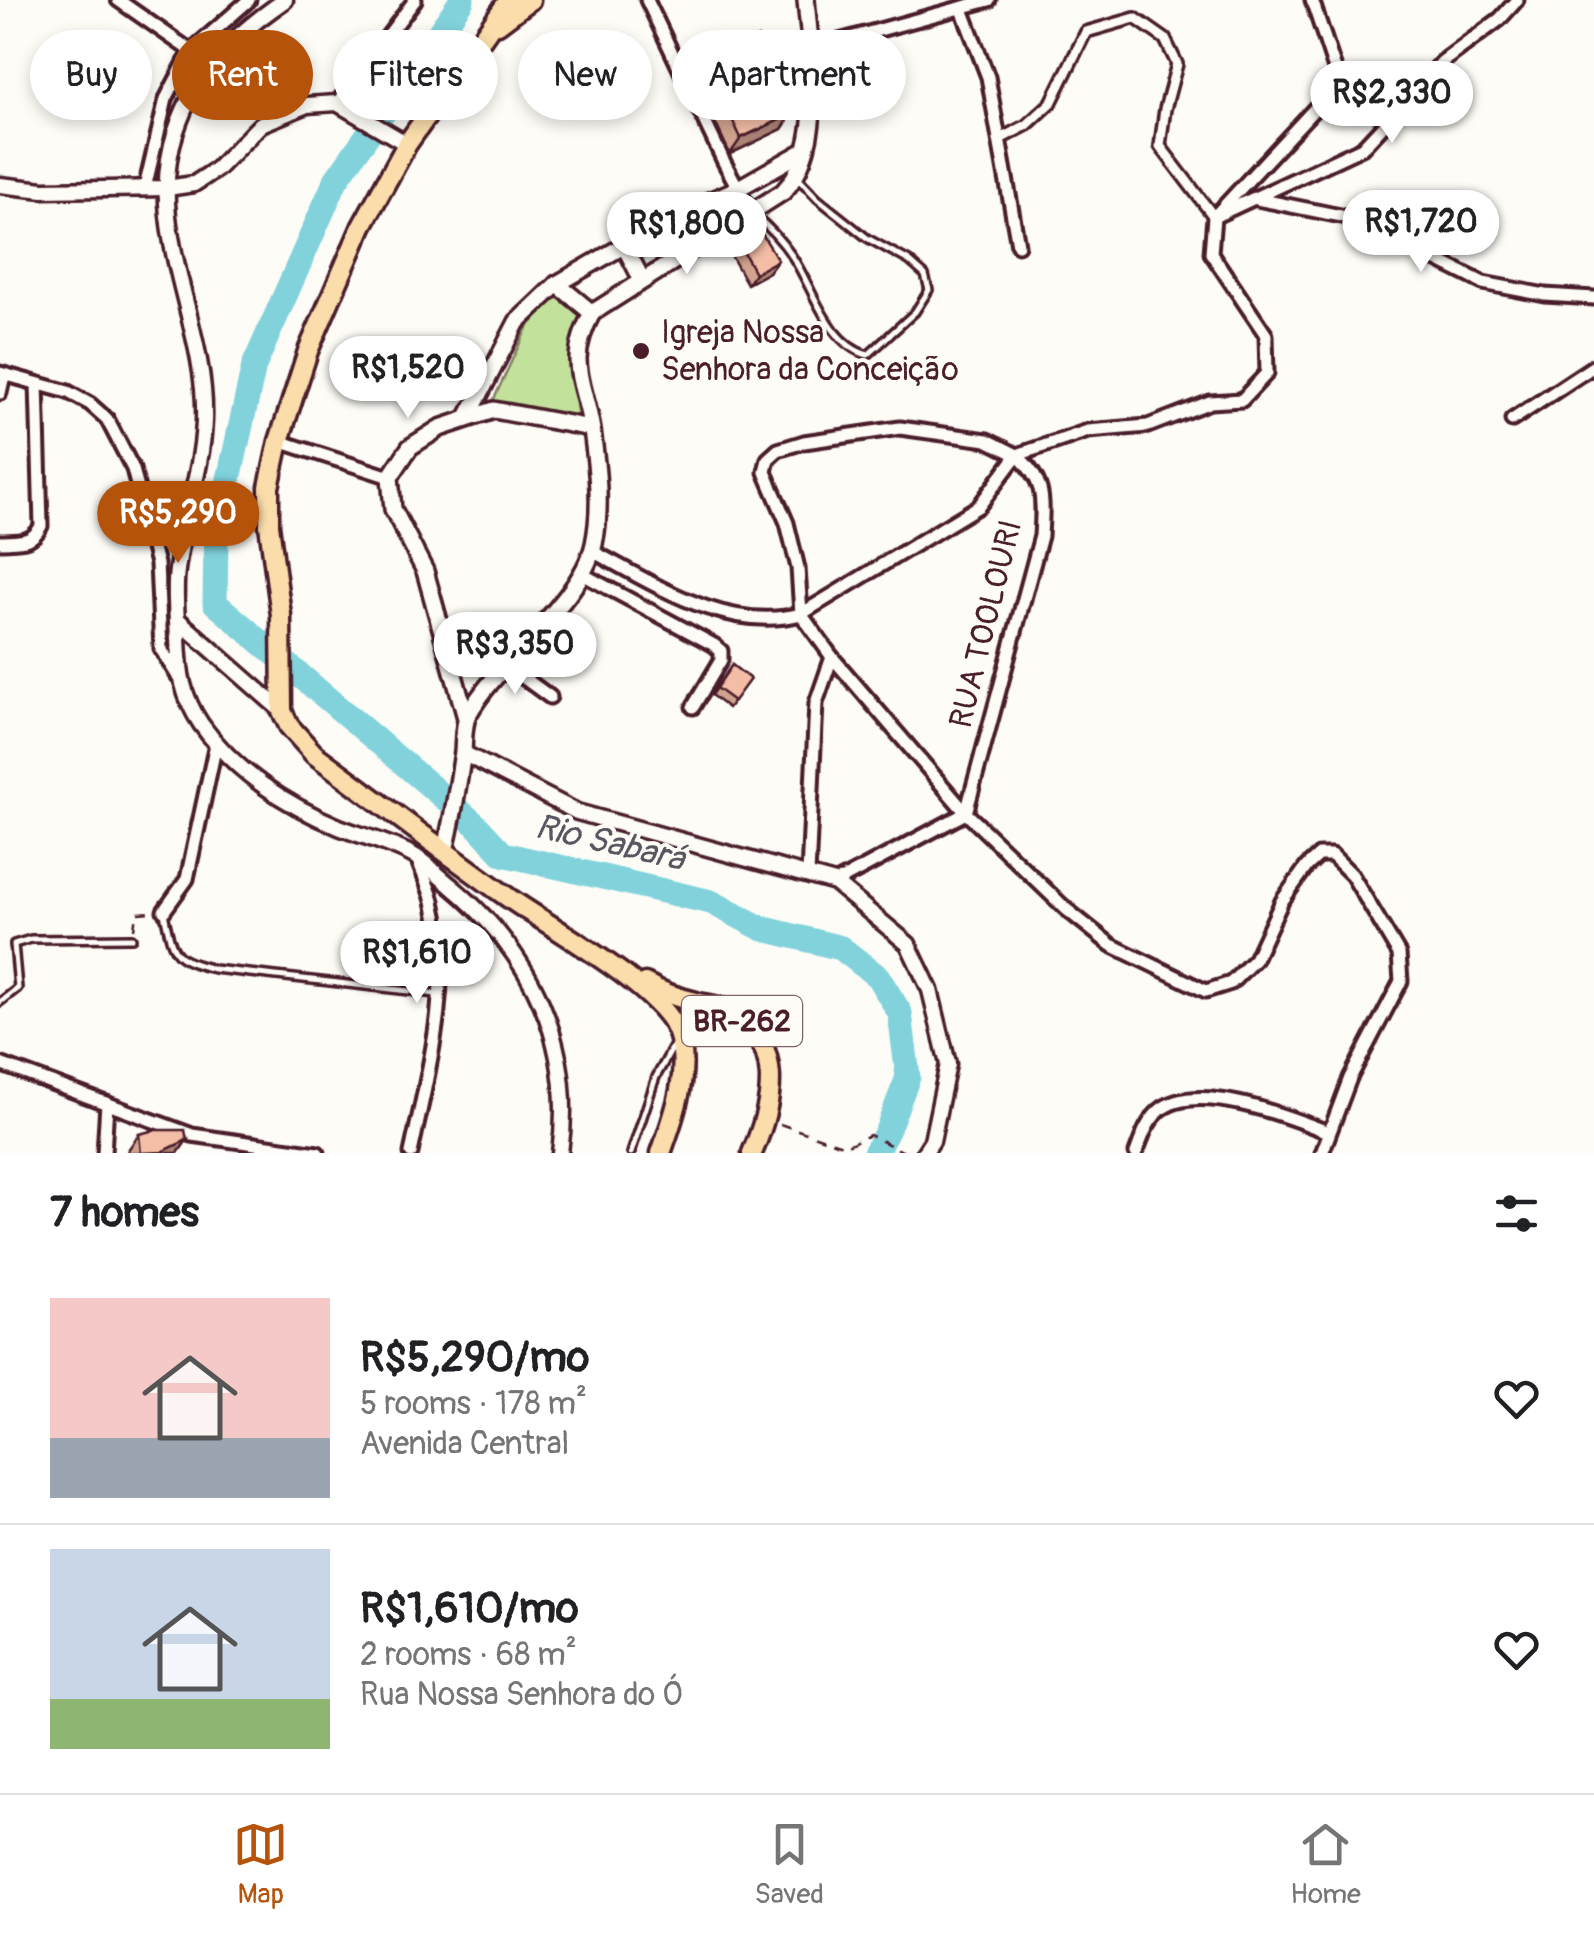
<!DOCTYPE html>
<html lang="en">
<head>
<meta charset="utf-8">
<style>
	:root { --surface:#fff; --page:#f2f2f2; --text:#202124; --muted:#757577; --line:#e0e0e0; --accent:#b45309 }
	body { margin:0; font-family:Pangolin,sans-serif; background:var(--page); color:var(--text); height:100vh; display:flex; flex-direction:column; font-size:38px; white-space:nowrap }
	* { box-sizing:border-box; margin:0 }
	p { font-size:32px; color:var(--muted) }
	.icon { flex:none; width:55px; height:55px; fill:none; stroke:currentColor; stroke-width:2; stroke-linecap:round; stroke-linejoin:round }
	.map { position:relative; height:1153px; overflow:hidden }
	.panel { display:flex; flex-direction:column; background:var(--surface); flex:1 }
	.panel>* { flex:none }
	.guide { position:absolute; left:30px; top:30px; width:1000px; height:90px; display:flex; gap:20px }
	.price { position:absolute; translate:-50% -85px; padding:0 22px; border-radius:35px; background:#fff; color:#222; font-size:32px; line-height:65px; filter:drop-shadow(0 2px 5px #0008) }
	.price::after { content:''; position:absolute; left:50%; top:60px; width:30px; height:22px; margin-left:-15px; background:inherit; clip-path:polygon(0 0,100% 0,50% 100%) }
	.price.active { background:var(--accent); color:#fff }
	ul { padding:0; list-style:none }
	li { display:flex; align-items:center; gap:30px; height:250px; padding:0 50px }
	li+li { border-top:2px solid var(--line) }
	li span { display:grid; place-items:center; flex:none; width:280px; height:200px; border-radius:0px; color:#555 }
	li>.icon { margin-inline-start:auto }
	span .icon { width:120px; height:120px; fill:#fffc; stroke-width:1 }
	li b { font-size:42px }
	h2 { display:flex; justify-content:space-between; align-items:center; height:120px; padding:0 50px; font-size:42px }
	.tag { padding:0 35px; border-radius:45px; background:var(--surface); box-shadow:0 5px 15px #0003; font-size:35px; line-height:90px }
	.tag.active { background:var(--accent); color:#fff }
	.menu { display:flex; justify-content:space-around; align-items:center; height:140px; border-top:2px solid var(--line); background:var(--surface); font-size:28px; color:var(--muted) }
	.menu a { display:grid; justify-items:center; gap:5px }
	.menu .active { color:var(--accent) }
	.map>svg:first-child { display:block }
	.green { fill:#c2e29b; stroke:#868063; stroke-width:2.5 }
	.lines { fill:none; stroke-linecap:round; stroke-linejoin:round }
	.river { stroke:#81d2db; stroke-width:25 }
	.service-casing { stroke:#4a1f2b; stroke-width:12 }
	.pedestrian-casing { stroke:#4a1f2b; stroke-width:16 }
	.minor-casing { stroke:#4a1f2b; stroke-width:19 }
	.tertiary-casing { stroke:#4a1f2b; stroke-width:21 }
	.secondary-casing { stroke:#4a1f2b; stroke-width:22 }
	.primary-casing { stroke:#4a1f2b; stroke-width:25 }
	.path { stroke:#4a1f2b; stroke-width:2.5; stroke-dasharray:10 8; stroke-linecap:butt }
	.service { stroke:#fdfcf7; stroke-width:5 }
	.pedestrian { stroke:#fdfcf7; stroke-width:9 }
	.minor { stroke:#fdfcf7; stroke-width:11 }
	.tertiary { stroke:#fdfcf7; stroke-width:14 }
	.secondary { stroke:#fdfcf7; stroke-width:15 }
	.primary { stroke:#faddab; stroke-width:18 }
	.wall { fill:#d1a38f; stroke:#4a1f2b; stroke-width:2.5 }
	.shaded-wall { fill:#aa8474; stroke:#4a1f2b; stroke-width:2.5 }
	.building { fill:#f3bda6; stroke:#4a1f2b; stroke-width:2.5 }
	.poi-dot { fill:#4a1f2b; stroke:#fdfcf7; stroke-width:4 }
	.labels { text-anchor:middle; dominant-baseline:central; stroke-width:8; stroke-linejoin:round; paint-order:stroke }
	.shield { fill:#fdfcf7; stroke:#806168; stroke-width:2.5 }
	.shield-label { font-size:30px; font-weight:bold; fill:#4a1f2b }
	.poi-label { font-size:32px; fill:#4a1f2b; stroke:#fdfcf7; text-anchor:start }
	.street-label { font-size:32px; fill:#4a1f2b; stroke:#fdfcf7 }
	.water-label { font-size:35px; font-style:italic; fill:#5a5560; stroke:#fdfcf7 }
</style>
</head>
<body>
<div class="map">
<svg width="1594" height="1153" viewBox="0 0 1594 1153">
	<rect width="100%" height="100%" fill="#fdfcf7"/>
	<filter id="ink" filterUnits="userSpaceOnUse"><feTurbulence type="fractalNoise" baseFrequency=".01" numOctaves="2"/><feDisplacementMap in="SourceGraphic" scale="20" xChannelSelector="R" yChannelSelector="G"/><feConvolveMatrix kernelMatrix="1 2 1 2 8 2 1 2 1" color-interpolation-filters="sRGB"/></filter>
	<g filter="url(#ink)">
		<path class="green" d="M556 295 587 314C568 353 572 377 578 419L493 401 527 328Z"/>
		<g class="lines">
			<polyline class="river" points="462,0 336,180 254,366 216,538 215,603 476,825 503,854 711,902 761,928 841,948 878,977 900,1013 908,1077 887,1131 875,1153"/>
			<g class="service-casing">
				<g id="service">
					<path d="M754 215C769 227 781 240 792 256 814 289 827 344 868 355L915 312 929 290 925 275 909 261 867 238 818 199 797 177"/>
					<path d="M164 913C173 954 172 959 214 969L436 994"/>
					<polyline points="0,1002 18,988 14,944 31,939 132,938"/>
					<polyline points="631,1153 656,1077 674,1045"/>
				</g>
			</g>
			<g class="pedestrian-casing">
				<polyline id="pedestrian" points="998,140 1027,125 1051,103 1086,32 1135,18 1165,39 1177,64 1165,109 1160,146 1214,217"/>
			</g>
			<g class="minor-casing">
				<g id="minor">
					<polyline points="118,0 191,51"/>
					<polyline points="647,0 724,162 751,212"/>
					<polyline points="1312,0 1337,75 1318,105 1214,217 1211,253 1266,335 1267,373 1242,400 1210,402 1148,426 1088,431 1017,455 987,440 900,428 804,442 778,450 768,459 765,472 787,523 798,568 801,614 832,657 966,813 1066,909 1111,945 1206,991 1231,983 1255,959 1282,901 1307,866 1319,855 1332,855 1352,875 1399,954 1401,981 1350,1078 1322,1153"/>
					<polyline points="962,9 988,77 1018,245"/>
					<polyline points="810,49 989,0"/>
					<polyline points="337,103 415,0"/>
					<polyline points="145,188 166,99 191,51 249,0"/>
					<polyline points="1257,199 1385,225 1429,256 1483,283 1545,295 1594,298"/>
					<polyline points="1218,215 1362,148 1442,62 1500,19 1517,0"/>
					<polyline points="0,373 68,392 90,404 107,419 133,469 157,564 161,649 179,678"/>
					<polyline points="0,393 4,375"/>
					<polyline points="1512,420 1594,366"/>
					<polyline points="279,441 390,477"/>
					<path d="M0 542C18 541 32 544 41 526L37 384"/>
					<path d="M592 551C656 585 727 633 801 614L979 506 1017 455C1046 482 1043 499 1041 536L966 813 835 883"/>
					<polyline points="584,575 714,645 721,651 721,660 693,707"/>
					<polyline points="505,664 550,697"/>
					<polyline points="808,875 816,703 832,657"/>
					<polyline points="164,911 187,879 216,744"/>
					<polyline points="0,1064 192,1135 318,1153"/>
					<polyline points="104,1153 107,1103"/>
					<path d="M411 1153C428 1073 453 983 433 901 429 887 422 872 417 858"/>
					<path d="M1136 1153C1142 1137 1146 1123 1159 1111 1195 1079 1289 1117 1328 1132"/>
				</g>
			</g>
			<g class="tertiary-casing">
				<g id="tertiary">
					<path d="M285 0C234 35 196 70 176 131 143 228 208 324 204 421 202 472 183 520 177 570 174 592 177 616 178 638 179 671 182 696 201 724 234 771 286 805 339 827 364 837 392 843 416 857 428 865 440 877 451 886 533 954 575 1046 560 1153"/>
					<polyline points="0,185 43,190 167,188 194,184 217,169 261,124 307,105 337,103 407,144"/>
					<polyline points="177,619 282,711"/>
					<polyline points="463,753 577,812 835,883 908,944 930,990 948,1064 932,1141 924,1153"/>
				</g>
			</g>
			<g class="secondary-casing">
				<g id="secondary">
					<polyline points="624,245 642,280"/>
					<polyline points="557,284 592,313"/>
					<polyline points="468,417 517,322 557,284 677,215 737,189 804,151"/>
					<polyline points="466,718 425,571 393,509 390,477 410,447 440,428 494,410 591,428"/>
					<path d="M445 850C453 819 458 785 463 752 464 741 463 725 468 715 499 659 581 602 594 544 602 507 597 467 592 430 584 380 565 364 592 313L783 192C826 147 811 58 806 0"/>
				</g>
			</g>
			<g class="primary-casing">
				<g id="primary">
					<path d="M509 0 407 144 362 226 308 351 279 441 269 487V525L281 615 282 711 289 726 314 754C378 801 441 850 506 896 546 925 663 988 678 1033 691 1072 674 1116 661 1153"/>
					<polyline points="498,24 530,0"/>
					<path d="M645 983C661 992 678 998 696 1002 705 1005 717 1005 726 1010 786 1040 774 1102 752 1153"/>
				</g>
			</g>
			<g class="path">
				<polyline points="134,929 136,913 152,912"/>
				<polyline points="780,1124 845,1146 870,1135 906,1153"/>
			</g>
			<use href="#service" class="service"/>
			<use href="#pedestrian" class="pedestrian"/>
			<use href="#minor" class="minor"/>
			<use href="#tertiary" class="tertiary"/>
			<use href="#secondary" class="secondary"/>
			<use href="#primary" class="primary"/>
		</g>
		<g class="wall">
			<polygon points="703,58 792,114 782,129 730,154 692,73"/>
			<polygon points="732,231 769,272 747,284 724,243"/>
			<polygon points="732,665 750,679 728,708 711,695"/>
			<polygon points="139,1134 187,1140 178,1153 129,1153 128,1150"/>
		</g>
		<g class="shaded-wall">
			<polygon points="792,114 782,129 730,154 741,138"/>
			<polygon points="778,260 769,272 747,284 755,273"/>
			<polygon points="187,1140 178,1153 147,1153"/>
		</g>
		<g class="building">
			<polygon points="758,37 792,114 741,138 703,58"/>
			<polygon points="753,219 778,260 755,273 732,231"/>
			<polygon points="732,665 750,679 734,701 716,688"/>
			<polygon points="155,1130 185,1130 187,1140 162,1152 141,1153 139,1134"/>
		</g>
	</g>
	<circle class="poi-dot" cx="641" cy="351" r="10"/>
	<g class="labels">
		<rect class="shield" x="682" y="996" width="120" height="50" rx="8"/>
		<g class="shield-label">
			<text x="742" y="1021">BR-262</text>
		</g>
		<g class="poi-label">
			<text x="661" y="333">Igreja Nossa<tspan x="661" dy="37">Senhora da Conceição</tspan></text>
		</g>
		<g class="street-label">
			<text transform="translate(986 624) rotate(-76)">RUA TOOLOURI</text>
		</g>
		<g class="water-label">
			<text transform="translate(610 843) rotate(13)">Rio Sabará</text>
		</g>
	</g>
</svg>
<b class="price" style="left:1392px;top:146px">R$2,330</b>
<b class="price" style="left:1421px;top:275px">R$1,720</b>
<b class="price" style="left:687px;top:277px">R$1,800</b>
<b class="price" style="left:408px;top:421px">R$1,520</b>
<b class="price active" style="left:178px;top:566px">R$5,290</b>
<b class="price" style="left:515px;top:697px">R$3,350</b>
<b class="price" style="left:417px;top:1006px">R$1,610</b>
<div class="guide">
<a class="tag">Buy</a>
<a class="tag active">Rent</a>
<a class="tag">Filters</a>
<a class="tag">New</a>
<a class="tag">Apartment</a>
</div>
</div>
<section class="panel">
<h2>7 homes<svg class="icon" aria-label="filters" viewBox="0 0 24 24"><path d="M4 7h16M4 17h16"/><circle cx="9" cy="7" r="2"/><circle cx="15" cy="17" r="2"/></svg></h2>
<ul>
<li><span style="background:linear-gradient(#f6c9c9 70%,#9aa5b1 0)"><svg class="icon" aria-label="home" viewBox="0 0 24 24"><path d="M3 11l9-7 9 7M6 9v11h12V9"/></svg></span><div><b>R$5,290/mo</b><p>5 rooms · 178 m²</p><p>Avenida Central</p></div><svg class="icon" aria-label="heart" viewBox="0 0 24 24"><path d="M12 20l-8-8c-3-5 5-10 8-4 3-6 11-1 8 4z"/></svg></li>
<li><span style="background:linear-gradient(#c9d6e8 75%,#8fb573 0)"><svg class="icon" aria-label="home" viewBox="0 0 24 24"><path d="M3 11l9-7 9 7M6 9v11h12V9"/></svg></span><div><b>R$1,610/mo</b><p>2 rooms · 68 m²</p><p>Rua Nossa Senhora do Ó</p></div><svg class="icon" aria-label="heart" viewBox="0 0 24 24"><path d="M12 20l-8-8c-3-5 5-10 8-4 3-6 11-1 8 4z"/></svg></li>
</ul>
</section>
<nav class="menu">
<a class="active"><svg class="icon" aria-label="map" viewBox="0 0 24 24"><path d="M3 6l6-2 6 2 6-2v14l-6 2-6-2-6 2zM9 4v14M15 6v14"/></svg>Map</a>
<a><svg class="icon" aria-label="saved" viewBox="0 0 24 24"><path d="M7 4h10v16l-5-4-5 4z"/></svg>Saved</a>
<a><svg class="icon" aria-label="home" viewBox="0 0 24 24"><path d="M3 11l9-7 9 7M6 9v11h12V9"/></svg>Home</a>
</nav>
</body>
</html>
